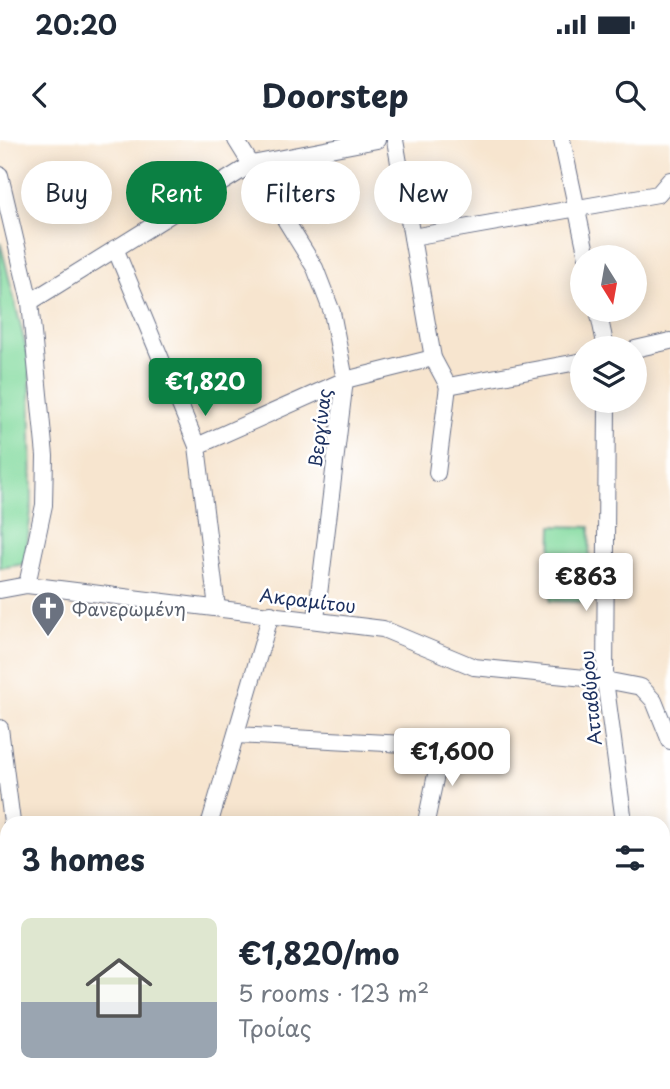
<!DOCTYPE html>
<html lang="en">
<head>
<meta charset="utf-8">
<style>
	:root { --surface:#fff; --page:#f2f2f3; --text:#1f2937; --muted:#747a83; --accent:#0b8043 }
	body { margin:0; font-family:"Playpen Sans",sans-serif; background:var(--page); color:var(--text); height:100vh; display:flex; flex-direction:column; font-size:26px; white-space:nowrap }
	* { box-sizing:border-box; margin:0 }
	p { font-size:23px; color:var(--muted) }
	.icon { flex:none; width:38px; height:38px; fill:none; stroke:currentColor; stroke-width:2; stroke-linecap:round; stroke-linejoin:round }
	.map { position:relative; flex:1; overflow:hidden }
	.side { position:absolute; left:0px; top:676px; width:670px; height:275px; display:flex; flex-direction:column; background:var(--surface); border-radius:21px 21px 0 0; box-shadow:0 4px 18px #0003 }
	.side>* { flex:none }
	.top-card { position:absolute; left:21px; top:21px; width:628px; height:63px; display:flex; gap:14px }
	.needle { width:46px; rotate:169deg }
	.buttons { position:absolute; left:570px; top:105px; display:grid; gap:14px }
	.buttons a { display:grid; place-items:center; width:77px; height:77px; border-radius:50%; background:var(--surface); box-shadow:0 4px 18px #0003; font-size:35px }
	.price { position:absolute; translate:-50% -60px; padding:0 16px; border-radius:7px; background:#fff; color:#222; font-size:23px; line-height:46px; filter:drop-shadow(0 2px 4px #0008) }
	.price::after { content:''; position:absolute; left:50%; top:42px; width:21px; height:16px; margin-left:-10px; background:inherit; clip-path:polygon(0 0,100% 0,50% 100%) }
	.price.current { background:var(--accent); color:#fff }
	ul { padding:0; list-style:none }
	li { display:flex; align-items:center; gap:21px; height:175px; padding:0 21px }
	li span { display:grid; place-items:center; flex:none; width:196px; height:140px; border-radius:10px; color:#555 }
	li>.icon { margin-inline-start:auto }
	span .icon { width:84px; height:84px; fill:#fffc; stroke-width:1 }
	li b { font-size:30px }
	h2 { display:flex; justify-content:space-between; align-items:center; height:84px; padding:0 21px; font-size:30px }
	.pill { padding:0 24px; border-radius:32px; background:var(--surface); box-shadow:0 4px 18px #0003; font-size:24px; line-height:63px }
	.pill.current { background:var(--accent); color:#fff }
	.status { display:flex; justify-content:space-between; align-items:center; height:49px; padding:0 35px; background:var(--surface); direction:ltr }
	.status svg { height:19px; fill:currentColor }
	header { display:flex; justify-content:space-between; align-items:center; height:91px; padding:0 21px; background:var(--surface); font-size:32px; font-weight:700 }
	.map>svg:first-child { display:block }
	.green { fill:#82da9e; stroke:#4e847e; stroke-width:2 }
	.lines { fill:none; stroke-linecap:round; stroke-linejoin:round }
	.minor-casing { stroke:#686f86; stroke-width:18 }
	.minor { stroke:#fff; stroke-width:16 }
	.labels { text-anchor:middle; dominant-baseline:central; stroke-width:5; stroke-linejoin:round; paint-order:stroke }
	.street-label { font-size:18px; fill:#1b2f5e; stroke:#fff }
	.worship-label { font-size:18px; fill:#5b616d; stroke:#fff; text-anchor:start }
</style>
</head>
<body>
<div class="status"><b>20:20</b><svg viewBox="0 0 49 12"><path d="M0 12V9h3v3zM5 12V6h3v6zM10 12V3h3v9zM15 12V0h3v12zM26 1h20v11H26zM47 4h2v5h-2z"/></svg></div>
<header><svg class="icon" aria-label="back" viewBox="0 0 24 24"><path d="M15 5l-7 7 7 7"/></svg>Doorstep<svg class="icon" aria-label="search" viewBox="0 0 24 24"><circle cx="10" cy="10" r="6"/><path d="M15 15l6 6"/></svg></header>
<div class="map">
<svg width="670" height="949" viewBox="0 0 670 949">
	<rect width="100%" height="100%" fill="#fff"/>
	<filter id="ink" filterUnits="userSpaceOnUse"><feTurbulence type="fractalNoise" baseFrequency=".0143" numOctaves="2"/><feDisplacementMap in="SourceGraphic" scale="14" xChannelSelector="R" yChannelSelector="G"/><feConvolveMatrix kernelMatrix="1 2 1 2 8 2 1 2 1" color-interpolation-filters="sRGB"/></filter>
	<filter id="wash" filterUnits="userSpaceOnUse"><feTurbulence type="fractalNoise" baseFrequency=".00686" numOctaves="4" result="noise"/><feDisplacementMap in="SourceGraphic" scale="28" xChannelSelector="R" yChannelSelector="G"/><feGaussianBlur stdDeviation="1.57" result="paint"/><feColorMatrix in="noise" values="0 0 0 0 0 0 0 0 0 0 0 0 0 0 0 0 0 1.4 0 .05"/><feComposite in="paint" operator="in"/></filter>
	<g filter="url(#wash)">
		<rect width="100%" height="100%" fill="#f7e5cf"/>
		<g class="green">
			<polygon points="0,101 30,224 32,362 25,424 0,428"/>
			<polygon points="552,386 590,387 588,462 550,461"/>
			<polygon points="244,943 334,943 337,944 335,949 241,949"/>
			<polygon points="470,943 602,943 599,949 469,949"/>
		</g>
	</g>
	<g filter="url(#ink)">
		<g class="lines">
			<g class="minor-casing">
				<g id="minor">
					<polyline points="236,0 315,128 332,172 345,240 316,479"/>
					<polyline points="395,0 433,218 448,246"/>
					<polyline points="562,0 587,117"/>
					<polyline points="0,35 30,162 45,316 44,365 27,445"/>
					<polyline points="412,97 658,54 670,40"/>
					<polyline points="115,108 197,306 217,468"/>
					<polyline points="30,162 252,24 377,0"/>
					<polyline points="598,170 606,208"/>
					<polyline points="635,209 670,201"/>
					<polyline points="448,246 583,221"/>
					<polyline points="607,261 605,540 624,682"/>
					<polyline points="197,306 345,240 433,218"/>
					<polyline points="437,333 448,246"/>
					<polyline points="0,450 27,445 383,489 474,527 605,540 641,547 654,561 670,601"/>
					<polyline points="0,588 12,682"/>
					<polyline points="236,595 442,606 426,682"/>
					<polyline points="210,682 271,474"/>
					<polyline points="0,781 7,764"/>
					<polyline points="663,859 670,860"/>
					<polyline points="119,949 121,943"/>
					<polyline points="347,949 349,943"/>
					<polyline points="615,949 618,943"/>
				</g>
			</g>
			<use href="#minor" class="minor"/>
		</g>
	</g>
	<defs>
		<g id="church-pin" transform="scale(1.75)"><path d="M0 17L-7.5 6A9.5 9.5 0 1 1 7.5 6Z" fill="#6b7280" stroke="#fff"/><path d="M-1.2-6h2.4v3.5h3.3v2.4h-3.3V6h-2.4V-.1h-3.3v-2.4h3.3Z" fill="#fff"/></g>
	</defs>
	<g fill-rule="evenodd">
		<use href="#church-pin" x="48" y="468"/>
	</g>
	<g class="labels">
		<g class="street-label">
			<text transform="translate(319 288) rotate(-83)">Βεργίνας</text>
			<text transform="translate(308 460) rotate(7)">Ακραμίτου</text>
			<text transform="translate(590 558) rotate(-95)">Ατταβύρου</text>
		</g>
		<g class="worship-label">
			<text x="72" y="468">Φανερωμένη</text>
		</g>
	</g>
</svg>
<div class="buttons">
<a><svg class="needle" viewBox="-14 -14 28 28"><path d="M0-13l5 13h-10z" fill="#e53935"/><path d="M0 13l5-13h-10z" fill="#747a83"/></svg></a>
<a><svg class="icon" aria-label="layers" viewBox="0 0 24 24"><path d="M12 4l9 5-9 5-9-5zM3 14l9 5 9-5"/></svg></a>
</div>
<b class="price current" style="left:205px;top:278px">€1,820</b>
<b class="price" style="left:586px;top:473px">€863</b>
<b class="price" style="left:452px;top:648px">€1,600</b>
<div class="top-card">
<a class="pill">Buy</a>
<a class="pill current">Rent</a>
<a class="pill">Filters</a>
<a class="pill">New</a>
</div>
<section class="side">
<h2>3 homes<svg class="icon" aria-label="filters" viewBox="0 0 24 24"><path d="M4 7h16M4 17h16"/><circle cx="9" cy="7" r="2"/><circle cx="15" cy="17" r="2"/></svg></h2>
<ul>
<li><span style="background:linear-gradient(#dfe7d0 60%,#9aa5b1 0)"><svg class="icon" aria-label="home" viewBox="0 0 24 24"><path d="M3 11l9-7 9 7M6 9v11h12V9"/></svg></span><div><b>€1,820/mo</b><p>5 rooms · 123 m²</p><p>Τροίας</p></div></li>
</ul>
</section>
</div>
</body>
</html>
